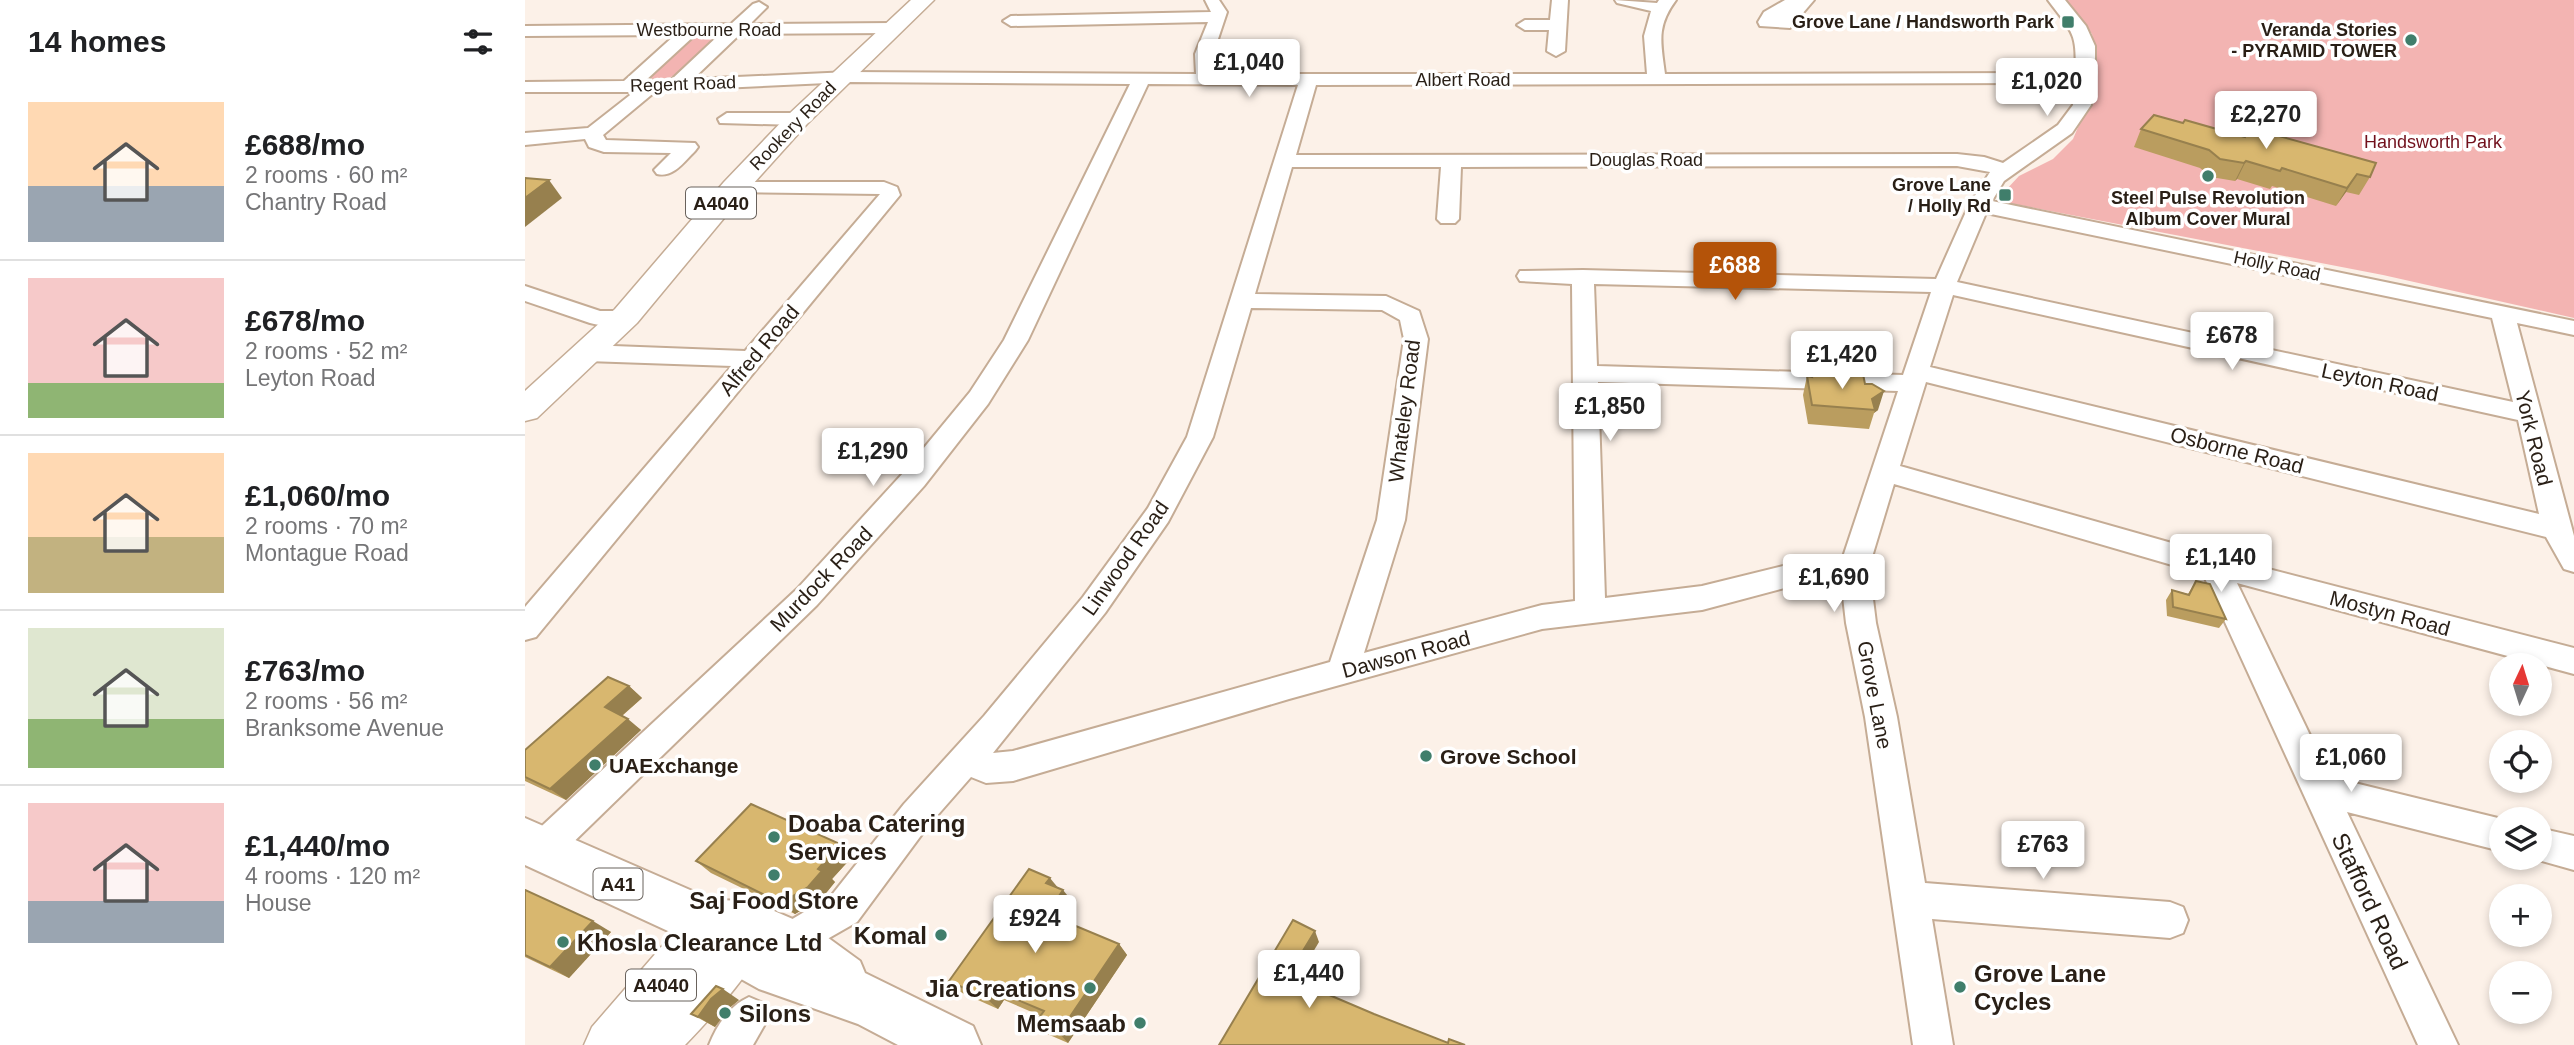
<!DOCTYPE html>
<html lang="en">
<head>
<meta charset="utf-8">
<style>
	:root { --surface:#fff; --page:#f6f6f6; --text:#202124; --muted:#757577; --line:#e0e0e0; --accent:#b45309 }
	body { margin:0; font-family:Arial,sans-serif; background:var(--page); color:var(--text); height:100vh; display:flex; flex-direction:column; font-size:26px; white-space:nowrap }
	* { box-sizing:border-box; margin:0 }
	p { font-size:23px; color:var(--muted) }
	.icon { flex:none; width:38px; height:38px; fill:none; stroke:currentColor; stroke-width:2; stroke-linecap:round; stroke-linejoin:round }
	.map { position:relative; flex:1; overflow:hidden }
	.side { display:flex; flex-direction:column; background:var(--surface); width:525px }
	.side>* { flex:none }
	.needle { width:46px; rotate:4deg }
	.fabs { position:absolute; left:1964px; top:653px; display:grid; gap:14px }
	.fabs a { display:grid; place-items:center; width:63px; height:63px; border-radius:50%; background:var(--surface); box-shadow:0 4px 10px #0003; font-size:35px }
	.price { position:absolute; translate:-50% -60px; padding:0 16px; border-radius:7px; background:#fff; color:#222; font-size:23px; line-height:46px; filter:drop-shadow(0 2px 4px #0008) }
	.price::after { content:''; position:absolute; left:50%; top:42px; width:21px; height:16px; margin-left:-10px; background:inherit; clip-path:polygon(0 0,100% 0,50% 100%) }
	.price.selected { background:var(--accent); color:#fff }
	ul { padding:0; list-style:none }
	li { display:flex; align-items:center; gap:21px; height:175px; padding:0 28px }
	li+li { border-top:2px solid var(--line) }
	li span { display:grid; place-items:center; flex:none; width:196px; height:140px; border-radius:0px; color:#555 }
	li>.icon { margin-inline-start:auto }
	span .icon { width:84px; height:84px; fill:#fffc; stroke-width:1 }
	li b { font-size:30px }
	h2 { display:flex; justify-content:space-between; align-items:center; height:84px; padding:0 28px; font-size:30px }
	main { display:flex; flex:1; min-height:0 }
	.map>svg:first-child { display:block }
	.green { fill:#f3b4b2 }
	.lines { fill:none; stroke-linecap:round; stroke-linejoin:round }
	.minor-casing { stroke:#c5ac95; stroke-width:4 }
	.major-casing { stroke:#c5ac95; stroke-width:3 }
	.highway-casing { stroke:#c5ac95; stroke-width:4 }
	.minor { fill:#fff; fill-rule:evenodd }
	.major { fill:#fff; fill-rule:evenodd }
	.highway { fill:#fff; fill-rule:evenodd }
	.wall { fill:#ba9d5f }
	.shaded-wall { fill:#97804e }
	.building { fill:#d8b76f; stroke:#97804e; stroke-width:2 }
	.poi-dot { fill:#407e6b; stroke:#fff; stroke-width:2.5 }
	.labels { text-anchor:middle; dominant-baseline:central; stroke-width:7; stroke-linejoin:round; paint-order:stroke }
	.far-poi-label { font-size:18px; font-weight:bold; fill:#291f16; stroke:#fff; text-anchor:end }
	.far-street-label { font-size:18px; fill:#291f16; stroke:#fff }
	.far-park-label { font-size:18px; fill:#71101c; stroke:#fff }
	.shield { fill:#fff; stroke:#69625c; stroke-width:2 }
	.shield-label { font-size:19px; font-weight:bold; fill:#291f16 }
	.street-label { font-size:21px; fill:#291f16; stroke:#fff }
	.poi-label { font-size:21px; font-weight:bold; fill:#291f16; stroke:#fff; text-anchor:start }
	.near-poi-label { font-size:24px; font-weight:bold; fill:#291f16; stroke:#fff; text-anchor:start }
	.near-street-label { font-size:24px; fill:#291f16; stroke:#fff }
</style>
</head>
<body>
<main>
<section class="side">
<h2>14 homes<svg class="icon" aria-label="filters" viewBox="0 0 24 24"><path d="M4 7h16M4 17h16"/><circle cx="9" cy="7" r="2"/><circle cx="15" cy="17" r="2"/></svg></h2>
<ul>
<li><span style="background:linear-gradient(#ffd9b3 60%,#9aa5b1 0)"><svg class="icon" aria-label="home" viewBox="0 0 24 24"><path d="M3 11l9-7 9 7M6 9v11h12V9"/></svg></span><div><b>£688/mo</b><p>2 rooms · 60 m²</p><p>Chantry Road</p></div></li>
<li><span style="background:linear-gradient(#f6c9c9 75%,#8fb573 0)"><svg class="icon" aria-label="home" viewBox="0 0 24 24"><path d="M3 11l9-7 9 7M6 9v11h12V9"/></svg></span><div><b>£678/mo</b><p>2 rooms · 52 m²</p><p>Leyton Road</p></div></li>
<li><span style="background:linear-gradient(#ffd9b3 60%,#c2b280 0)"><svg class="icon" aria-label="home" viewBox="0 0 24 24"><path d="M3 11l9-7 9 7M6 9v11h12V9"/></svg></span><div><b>£1,060/mo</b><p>2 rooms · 70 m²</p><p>Montague Road</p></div></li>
<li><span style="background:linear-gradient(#dfe7d0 65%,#8fb573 0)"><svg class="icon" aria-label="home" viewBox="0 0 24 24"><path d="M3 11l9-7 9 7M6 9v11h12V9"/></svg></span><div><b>£763/mo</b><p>2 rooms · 56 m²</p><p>Branksome Avenue</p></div></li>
<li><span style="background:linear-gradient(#f6c9c9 70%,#9aa5b1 0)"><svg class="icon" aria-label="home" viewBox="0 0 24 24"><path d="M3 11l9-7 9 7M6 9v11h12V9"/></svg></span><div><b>£1,440/mo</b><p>4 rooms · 120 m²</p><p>House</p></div></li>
</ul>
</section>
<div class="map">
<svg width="2049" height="1045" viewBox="0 0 2049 1045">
	<rect width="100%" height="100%" fill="#fcf1e8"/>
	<g class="green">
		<polygon points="1538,0 2049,0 2049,318 1858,275 1484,203 1480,198 1480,191 1494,176 1528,159 1548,139 1568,92 1573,73 1567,34"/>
		<path d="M175 33 191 34 190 40C173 55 150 87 125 78L126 73 168 35Z"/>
	</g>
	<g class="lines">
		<g class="minor-casing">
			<g id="minor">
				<path d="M680 0H694L702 12 688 54 689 74H1122L1119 36 1126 11 1092 3 1090 0 1132 3 1134 0H1151C1131 27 1136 42 1140 74L1550 73C1553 32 1546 31 1523 0H1540L1561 26 1570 46V78L1566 105 1547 133 1479 181 1467 201 2049 321V335L1992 323 2049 536V572L2039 569 2021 537 1401 382 1375 466 1689 555 2049 648V674L1712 583 1805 777 1977 819 1976 851 1822 812 1933 1045H1893L1678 574 1369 484 1344 567 1351 623 1372 717 1400 883 1645 902 1658 907 1663 920 1658 933 1645 938 1407 919 1428 1045H1388L1340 717 1321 623 1316 579 1278 583 1177 610 1017 629 764 699 488 781 461 783 446 777 403 826 332 922 262 962 249 956 243 943 249 930 306 896 379 804 459 716 558 597 623 508 662 437 773 85 623 84 503 340 463 404 399 486 292 605 29 861 17 866 5 861 0 847 5 837 272 589 379 472 445 392 479 340 605 84 324 82 131 91 78 135 81 140 170 143 173 147 170 151C159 162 148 178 132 174L129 170 146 153 79 152 64 147 60 139 0 145V133L63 128 109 92H0V82L99 81 150 35 0 36V26L206 24 228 4 234 2 242 7 225 24 368 23 376 28 368 33 215 34 168 79 324 72 671 74 670 54 683 22 486 26 478 21 486 16 686 12ZM195 34 146 80 120 81 170 35ZM1549 83 1548 105 1533 125 1478 163 1459 157 1432 154 771 155 791 85ZM1432 166 1465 172 1444 205 1411 279 1058 270 995 271 992 276 995 281 1047 284 1050 601 1017 605 839 653 880 520 903 339 894 311 861 296 730 294 767 167H916L912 219 916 223H930L934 219 936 167ZM1461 213 1967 318 1988 402 1432 282ZM1069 284 1406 292 1378 375 1072 366ZM1428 295 1993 420 2014 514 1405 367ZM726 308 857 310 875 320 879 339 852 520 805 662 488 751 468 753 580 613 643 522 688 437ZM1073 382 1373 391 1318 557 1278 561 1177 586 1080 598Z"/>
				<polygon points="1027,0 1043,0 1040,51 1031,56 1022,51 1024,30 1000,30 992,25 1000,20 1025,20"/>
				<polygon points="1260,0 1289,0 1265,28 1235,26 1233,22 1239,12"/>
				<polygon points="202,113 273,113 282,119 273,125 195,123 193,119"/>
				<polygon points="209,182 359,182 372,187 375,195 11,637 0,640 0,607 207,366 62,361 53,358 50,353 53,348 62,345 220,351 355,194 202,192 199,188 202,184"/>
				<path d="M0 286 75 311H109L113 316 109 321C95 325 79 327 65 323L0 301Z"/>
				<polygon points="2014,828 2049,836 2049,870 2006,858 2014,858"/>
				<path d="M224 997 238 1003 244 1017 228 1045H184C192 1025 204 1006 224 997Z"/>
			</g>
		</g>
		<g class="major-casing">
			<g id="major">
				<polygon points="386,0 409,0 282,124 219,194 112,323 12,418 0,421 0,391 90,309 199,182 264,114"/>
				<path d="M187 901 204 908 206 912 225 903 242 910 249 927C234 964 189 1015 160 1045H59L67 1027 170 908Z"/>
			</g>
		</g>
		<g class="highway-casing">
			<polygon id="highway" points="0,818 188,900 226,901 291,929 335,961 340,973 448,1026 456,1045 373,1045 333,1024 234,989 191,965 169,943 0,865"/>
		</g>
		<use href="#minor" class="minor"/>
		<use href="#major" class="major"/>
		<use href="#highway" class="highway"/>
	</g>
	<g class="wall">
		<polygon points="1629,115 1845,177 1834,195 1821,192 1811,206 1747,186 1745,189 1712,179 1710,181 1686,177 1675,168 1609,147 1616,129"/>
		<polygon points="1286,372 1340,384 1353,410 1349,413 1344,429 1283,424 1278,395 1282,376 1285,376"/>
		<polygon points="1671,581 1701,619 1694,628 1642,616 1641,600 1647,590 1663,594"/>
		<polygon points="104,686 117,698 97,716 116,730 41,800 0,781 0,750"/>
		<polygon points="328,856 307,879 310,882 297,898 270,914 186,873 171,861"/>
		<polygon points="532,887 547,901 535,919 594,944 602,955 543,1043 520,1033 510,1023 516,1016 479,1000 473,1009 435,992 424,981"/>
		<polygon points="0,890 86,932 44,978 0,957"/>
		<polygon points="214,1000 203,1009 190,1027 166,1014"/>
	</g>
	<g class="shaded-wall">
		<polygon points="1721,161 1712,179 1710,181 1719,163"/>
		<polygon points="1832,174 1821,192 1811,206 1822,188"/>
		<polygon points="24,180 37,198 0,227 0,198"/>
		<polygon points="1359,391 1353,410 1349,413 1350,410 1347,399"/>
		<polygon points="104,686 117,698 93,719 80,707"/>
		<polygon points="103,719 116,730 41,800 25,789"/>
		<polygon points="315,844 328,856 307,879 310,882 297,898 270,914 256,903"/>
		<polygon points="525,878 534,889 521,883"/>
		<polygon points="538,890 547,901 531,925 522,914"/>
		<polygon points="68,921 86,932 44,978 25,967"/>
		<polygon points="790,931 794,942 767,987 762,977"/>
		<polygon points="594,944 602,955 543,1043 534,1033"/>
		<polygon points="198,989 214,1000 203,1009 190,1027 173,1017 186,999"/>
		<polygon points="469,990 479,1000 473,1009 462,999"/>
	</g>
	<g class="building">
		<polygon points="1629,115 1658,123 1660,120 1720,137 1725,128 1851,163 1845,177 1832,174 1822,188 1757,168 1755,171 1721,161 1719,163 1695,159 1684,150 1616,129"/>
		<polygon points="0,178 24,180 0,198"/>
		<polygon points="1286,372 1338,374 1340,384 1347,384 1359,391 1347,399 1350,410 1287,405 1282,376 1287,377"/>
		<polygon points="1671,581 1685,584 1701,619 1648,607 1647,590 1664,595"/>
		<polygon points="83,677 104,686 80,707 103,719 25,789 0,777 0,750"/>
		<polygon points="226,804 315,844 293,869 297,871 283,887 256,903 171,861"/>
		<polygon points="504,869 525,878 521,883 538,890 522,914 594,944 534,1033 510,1023 519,1011 469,990 462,999 424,981"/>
		<polygon points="0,890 68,921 25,967 0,955"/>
		<polygon points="768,920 790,931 762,977 849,1014 923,1043 924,1039 940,1045 694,1045"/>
		<polygon points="191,986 198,989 186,999 173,1017 166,1014"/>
	</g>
	<g class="poi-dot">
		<rect x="1536" y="15" width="14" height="14" rx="3.5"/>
		<circle cx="1886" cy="40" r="7"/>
		<circle cx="1683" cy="176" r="7"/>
		<rect x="1473" y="188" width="14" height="14" rx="3.5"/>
		<circle cx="901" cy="756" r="7"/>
		<circle cx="70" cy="765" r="7"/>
		<circle cx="249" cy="837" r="7"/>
		<circle cx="249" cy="875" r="7"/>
		<circle cx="416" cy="935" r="7"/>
		<circle cx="38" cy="942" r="7"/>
		<circle cx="1435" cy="987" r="7"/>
		<circle cx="565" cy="988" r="7"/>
		<circle cx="200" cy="1013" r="7"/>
		<circle cx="615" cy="1023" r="7"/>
	</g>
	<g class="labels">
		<g class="far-poi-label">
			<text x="1529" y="22">Grove Lane / Handsworth Park</text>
			<text x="1872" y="30">Veranda Stories<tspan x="1872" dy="21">- PYRAMID TOWER</tspan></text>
			<text x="1466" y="185">Grove Lane<tspan x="1466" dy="21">/ Holly Rd</tspan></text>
			<text x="1683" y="198" text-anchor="middle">Steel Pulse Revolution<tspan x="1683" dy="21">Album Cover Mural</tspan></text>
		</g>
		<g class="far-street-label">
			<text x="184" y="30">Westbourne Road</text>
			<text x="938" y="80">Albert Road</text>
			<text transform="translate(158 84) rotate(-2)">Regent Road</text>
			<text transform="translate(268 126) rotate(-46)">Rookery Road</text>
			<text x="1121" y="160">Douglas Road</text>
			<text transform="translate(1752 266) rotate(12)">Holly Road</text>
		</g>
		<g class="far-park-label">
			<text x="1908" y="142">Handsworth Park</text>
		</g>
		<g class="shield">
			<rect x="161" y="187.5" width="70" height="31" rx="5"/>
			<rect x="68.5" y="868.5" width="49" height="31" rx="5"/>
			<rect x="101" y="969.5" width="70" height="31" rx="5"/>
		</g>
		<g class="shield-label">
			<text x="196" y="203">A4040</text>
			<text x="93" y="884">A41</text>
			<text x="136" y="985">A4040</text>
		</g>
		<g class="street-label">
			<text transform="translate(234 350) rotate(-50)">Alfred Road</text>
			<text transform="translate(1855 382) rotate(12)">Leyton Road</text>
			<text transform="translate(879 411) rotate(-83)">Whateley Road</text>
			<text transform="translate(2009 438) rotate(76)">York Road</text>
			<text transform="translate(1712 450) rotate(14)">Osborne Road</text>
			<text transform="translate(600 558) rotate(-55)">Linwood Road</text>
			<text transform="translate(296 579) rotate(-46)">Murdock Road</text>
			<text transform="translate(1865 613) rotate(15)">Mostyn Road</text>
			<text transform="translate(881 654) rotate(-15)">Dawson Road</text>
			<text transform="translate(1350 695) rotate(79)">Grove Lane</text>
		</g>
		<g class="poi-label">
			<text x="915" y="756">Grove School</text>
			<text x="84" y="765">UAExchange</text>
		</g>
		<g class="near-poi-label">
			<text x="263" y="823">Doaba Catering<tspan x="263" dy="28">Services</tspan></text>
			<text x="249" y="900" text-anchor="middle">Saj Food Store</text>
			<text x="402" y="935" text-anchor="end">Komal</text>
			<text x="52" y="942">Khosla Clearance Ltd</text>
			<text x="1449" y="973">Grove Lane<tspan x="1449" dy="28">Cycles</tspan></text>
			<text x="551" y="988" text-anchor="end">Jia Creations</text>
			<text x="214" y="1013">Silons</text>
			<text x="601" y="1023" text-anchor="end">Memsaab</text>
		</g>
		<g class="near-street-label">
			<text transform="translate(1845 901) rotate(65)">Stafford Road</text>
		</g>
	</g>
</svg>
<div class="fabs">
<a><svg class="needle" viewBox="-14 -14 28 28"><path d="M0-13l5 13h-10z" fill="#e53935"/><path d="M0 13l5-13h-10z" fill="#757577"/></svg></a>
<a><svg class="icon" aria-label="locate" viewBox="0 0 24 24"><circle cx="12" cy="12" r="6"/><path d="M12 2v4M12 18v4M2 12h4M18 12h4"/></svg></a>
<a><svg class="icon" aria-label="layers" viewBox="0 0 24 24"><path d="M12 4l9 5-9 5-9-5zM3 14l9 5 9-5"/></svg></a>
<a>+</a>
<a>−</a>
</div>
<b class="price" style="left:724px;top:99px">£1,040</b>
<b class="price" style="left:1522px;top:118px">£1,020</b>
<b class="price" style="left:1741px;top:151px">£2,270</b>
<b class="price selected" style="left:1210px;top:302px">£688</b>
<b class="price" style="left:1707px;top:372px">£678</b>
<b class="price" style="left:1317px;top:391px">£1,420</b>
<b class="price" style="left:1085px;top:443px">£1,850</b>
<b class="price" style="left:348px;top:488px">£1,290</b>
<b class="price" style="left:1696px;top:594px">£1,140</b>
<b class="price" style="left:1309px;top:614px">£1,690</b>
<b class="price" style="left:1826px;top:794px">£1,060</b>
<b class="price" style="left:1518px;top:881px">£763</b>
<b class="price" style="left:510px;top:955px">£924</b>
<b class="price" style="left:784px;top:1010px">£1,440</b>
</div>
</main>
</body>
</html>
